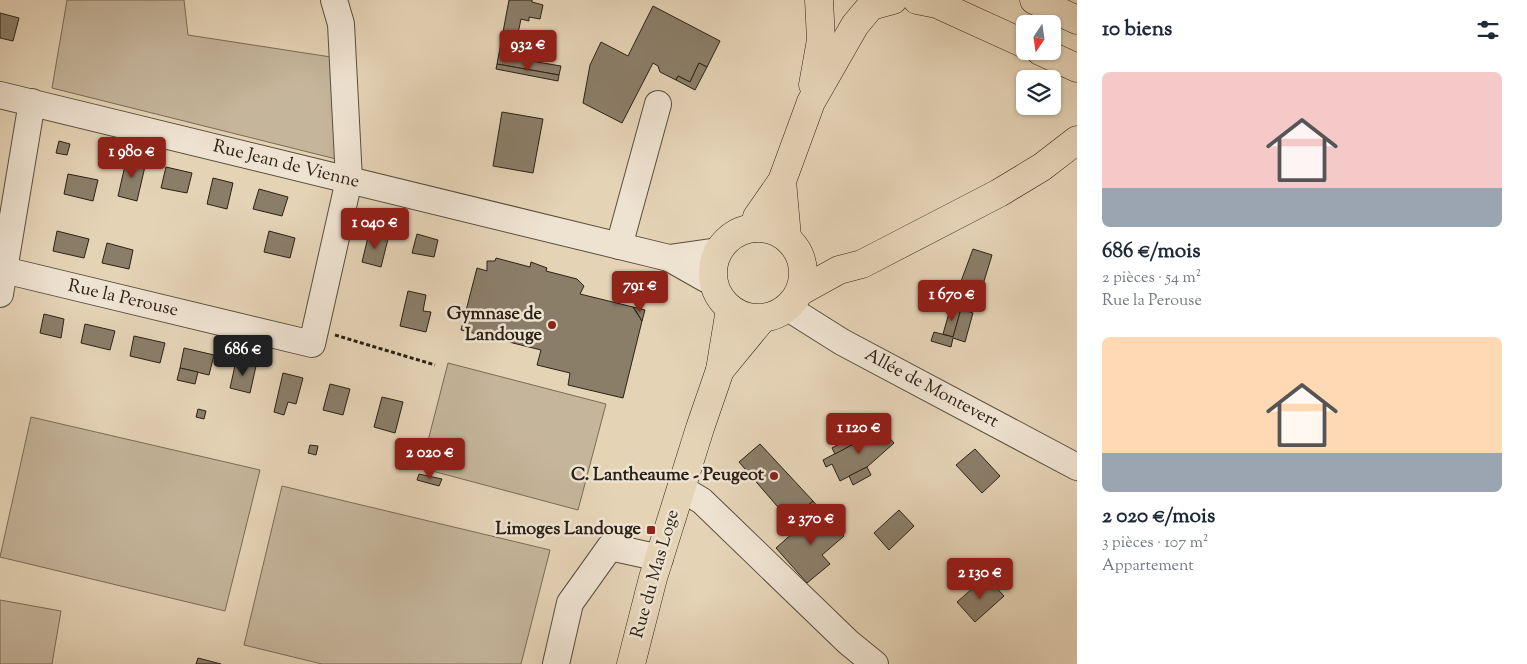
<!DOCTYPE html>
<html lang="fr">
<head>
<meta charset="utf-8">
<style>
	:root { --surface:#fff; --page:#f6f6f7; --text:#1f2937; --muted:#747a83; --accent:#8f2418 }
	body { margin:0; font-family:"Sorts Mill Goudy",serif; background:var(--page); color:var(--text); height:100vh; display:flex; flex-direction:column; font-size:19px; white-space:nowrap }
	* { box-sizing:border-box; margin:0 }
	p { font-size:16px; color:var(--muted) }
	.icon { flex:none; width:28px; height:28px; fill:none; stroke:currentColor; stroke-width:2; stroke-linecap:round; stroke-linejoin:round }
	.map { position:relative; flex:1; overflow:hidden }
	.panel { display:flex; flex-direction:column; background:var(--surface); width:450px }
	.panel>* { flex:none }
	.needle { width:32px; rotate:193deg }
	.tools { position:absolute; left:1016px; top:15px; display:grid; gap:10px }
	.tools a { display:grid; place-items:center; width:45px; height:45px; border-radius:8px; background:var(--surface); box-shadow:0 1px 4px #0004; font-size:25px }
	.price { position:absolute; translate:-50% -42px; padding:0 11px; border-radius:5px; background:var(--accent); color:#fff; font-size:16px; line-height:32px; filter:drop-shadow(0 1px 2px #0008) }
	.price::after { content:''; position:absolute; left:50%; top:30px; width:15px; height:11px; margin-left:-8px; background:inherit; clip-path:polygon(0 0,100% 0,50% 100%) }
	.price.on { background:#222; color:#fff }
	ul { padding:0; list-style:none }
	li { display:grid; align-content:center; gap:10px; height:265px; padding:0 25px }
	li span { display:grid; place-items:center; height:155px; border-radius:8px; color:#555 }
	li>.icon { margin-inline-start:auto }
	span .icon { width:90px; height:90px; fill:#fffc; stroke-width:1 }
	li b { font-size:21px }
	h2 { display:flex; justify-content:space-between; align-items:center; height:60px; padding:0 25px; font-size:21px }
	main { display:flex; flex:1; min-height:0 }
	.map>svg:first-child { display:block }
	.green { fill:#c5b59b; stroke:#786b58 }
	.building { fill:#8b7e69; stroke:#2a2116 }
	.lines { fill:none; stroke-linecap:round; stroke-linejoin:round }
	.minor-casing { stroke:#594e3e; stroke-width:28 }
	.major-casing { stroke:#2a2116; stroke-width:29 }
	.highway-casing { stroke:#2a2116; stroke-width:29 }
	.path { stroke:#2a2116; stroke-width:3; stroke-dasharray:4 2.5; stroke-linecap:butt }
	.minor { stroke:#eee2d0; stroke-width:26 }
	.major { stroke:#e5d3b6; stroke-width:28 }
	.highway { stroke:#e5d3b6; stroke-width:28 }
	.poi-dot { fill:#8f2418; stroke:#eee2d0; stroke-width:2 }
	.labels { text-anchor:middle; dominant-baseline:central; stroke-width:5; stroke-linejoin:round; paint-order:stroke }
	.street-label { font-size:18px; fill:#2a2116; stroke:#eee2d0 }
	.poi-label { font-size:18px; font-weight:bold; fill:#2a2116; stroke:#eee2d0; text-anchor:end }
</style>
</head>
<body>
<main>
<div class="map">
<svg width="1077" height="664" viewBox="0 0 1077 664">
	<rect width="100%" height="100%" fill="#e5d3b6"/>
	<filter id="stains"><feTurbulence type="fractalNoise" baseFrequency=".004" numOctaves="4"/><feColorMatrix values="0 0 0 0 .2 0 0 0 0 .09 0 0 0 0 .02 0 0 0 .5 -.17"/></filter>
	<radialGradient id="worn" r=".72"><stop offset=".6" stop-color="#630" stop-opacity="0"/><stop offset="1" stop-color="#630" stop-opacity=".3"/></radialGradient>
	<g class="green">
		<polygon points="67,0 184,0 188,35 331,57 336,159 52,88"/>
		<polygon points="448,363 606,404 578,510 421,468"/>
		<polygon points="31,417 260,470 225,611 0,557"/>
		<polygon points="282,486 550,550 521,664 322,664 244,645"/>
		<polygon points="0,600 61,611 52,664 0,664"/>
	</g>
	<g class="building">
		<polygon points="509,0 532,0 532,2 543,5 540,19 529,17 529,21 521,19 515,48 521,49 519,59 561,66 559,75 497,64"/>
		<polygon points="653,6 720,41 707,67 699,63 690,82 678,76 676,80 660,72 658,66 653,63 622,123 583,103 590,65 601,42 628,56"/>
		<polygon points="0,13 19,18 13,41 0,38"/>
		<polygon points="699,63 707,67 695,90 676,80 678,76 690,82"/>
		<polygon points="497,64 559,75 558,81 496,69"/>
		<polygon points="502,112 543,119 533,173 493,166"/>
		<polygon points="59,141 70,144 67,155 56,153"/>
		<polygon points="127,157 146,162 137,201 118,196"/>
		<polygon points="166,167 192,173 187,193 161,188"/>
		<polygon points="68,174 98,180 93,201 64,194"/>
		<polygon points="213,178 233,183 227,209 207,204"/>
		<polygon points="259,189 288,197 282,216 253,209"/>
		<polygon points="57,231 89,239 84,258 53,251"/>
		<polygon points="269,231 295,238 290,258 264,252"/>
		<polygon points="369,233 388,239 381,267 362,262"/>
		<polygon points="417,234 438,240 434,257 412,253"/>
		<polygon points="107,243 133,250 129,269 102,263"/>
		<polygon points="973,249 992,255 981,291 960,284"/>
		<polygon points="496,258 530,267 531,262 547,268 546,271 577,279 584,286 580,294 633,307 642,321 623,398 568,385 570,373 537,365 541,350 461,330 477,268 487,271 487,261 495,261"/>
		<polygon points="408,291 426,295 423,311 431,312 426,332 400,326"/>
		<polygon points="951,306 961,309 953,337 943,334"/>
		<polygon points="633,307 645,310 642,321 636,311"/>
		<polygon points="961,309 973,313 965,342 953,338 951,347 931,341 934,332 953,337"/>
		<polygon points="44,314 64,319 61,338 40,333"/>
		<polygon points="85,324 115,331 110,350 81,343"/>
		<polygon points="134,336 165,343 160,363 130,356"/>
		<polygon points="184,348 214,355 209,375 180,368"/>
		<polygon points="236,361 256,366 250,393 230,388"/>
		<polygon points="180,368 198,372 195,384 177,380"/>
		<polygon points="283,373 303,378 296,404 288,402 284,415 274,412"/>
		<polygon points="330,384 350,389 343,415 323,410"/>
		<polygon points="382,397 403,402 395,433 374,427"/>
		<polygon points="198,409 206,411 204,419 196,417"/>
		<polygon points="877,424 884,432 878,439 870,430"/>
		<polygon points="870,430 878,439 884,432 894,443 867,467 840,481 832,464 826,467 823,460 857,442"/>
		<polygon points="854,436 857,442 835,454 832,448"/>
		<polygon points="760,444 813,501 790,521 739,462"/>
		<polygon points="310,445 318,446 316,455 308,453"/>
		<polygon points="975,449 1000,476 982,493 956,465"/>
		<polygon points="867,467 871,475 853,485 849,476"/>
		<polygon points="419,474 442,479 439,486 417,480"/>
		<polygon points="813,501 820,509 797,529 790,521"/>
		<polygon points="820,509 844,536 822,555 830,564 807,583 776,548"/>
		<polygon points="899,510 914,526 889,550 874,533"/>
		<polygon points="981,571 989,580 976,591 968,583"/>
		<polygon points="989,580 1004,596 975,622 957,602 973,588 976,591"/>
		<polygon points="198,658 221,664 196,664"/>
	</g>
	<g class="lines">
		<g class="minor-casing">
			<g id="minor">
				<polyline points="0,95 669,258 706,279 713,280"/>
				<polyline points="619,246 658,104"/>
				<polyline points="669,258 718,251"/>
				<polyline points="4,270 312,344 349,180 341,24 334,0"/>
				<polyline points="0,294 32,102"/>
				<polyline points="788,308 842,342 1077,467"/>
				<polyline points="682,489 702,501 848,642 875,664"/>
				<polyline points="556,664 570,603 610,547 660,558"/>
			</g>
		</g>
		<g class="major-casing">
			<g id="major">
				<circle cx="758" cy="273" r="45"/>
				<polyline points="801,291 839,270 862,264 999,193 1042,167 1077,140"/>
				<polyline points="720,370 762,319"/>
				<polyline points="631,664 653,578 700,428 720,370 730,309"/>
			</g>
		</g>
		<g class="highway-casing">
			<g id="highway">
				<polyline points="917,0 937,4 1025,44"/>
				<polyline points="1034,0 1077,20"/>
				<polyline points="1040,51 1077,68"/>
				<polyline points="813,85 821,40 819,0"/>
				<polyline points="782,181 787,237"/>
				<polyline points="754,228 757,217 782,181 811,102 855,25 871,6 893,0"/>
			</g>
		</g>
		<polyline class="path" points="335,335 435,365"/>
		<use href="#minor" class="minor"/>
		<use href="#major" class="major"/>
		<use href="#highway" class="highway"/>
	</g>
	<g class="poi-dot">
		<circle cx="552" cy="325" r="5"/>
		<circle cx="774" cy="476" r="5"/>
		<rect x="646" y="525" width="10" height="10" rx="2.5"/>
	</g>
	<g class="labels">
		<g class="street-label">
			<text transform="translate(286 165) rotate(14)">Rue Jean de Vienne</text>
			<text transform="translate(123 299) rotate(13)">Rue la Perouse</text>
			<text transform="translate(931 389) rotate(28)">Allée de Montevert</text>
			<text transform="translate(656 574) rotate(-74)">Rue du Mas Loge</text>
		</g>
		<g class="poi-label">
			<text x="542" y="315">Gymnase de<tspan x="542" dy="21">Landouge</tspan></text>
			<text x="764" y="476">C. Lantheaume - Peugeot</text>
			<text x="641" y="530">Limoges Landouge</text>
		</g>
	</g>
	<rect width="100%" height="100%" filter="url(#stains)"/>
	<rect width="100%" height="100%" fill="url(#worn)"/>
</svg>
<div class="tools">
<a><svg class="needle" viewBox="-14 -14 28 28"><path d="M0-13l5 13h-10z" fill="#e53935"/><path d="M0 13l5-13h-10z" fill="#747a83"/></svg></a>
<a><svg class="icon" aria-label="layers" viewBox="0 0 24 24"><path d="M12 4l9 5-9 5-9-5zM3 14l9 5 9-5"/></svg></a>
</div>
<b class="price" style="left:528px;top:72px">932 €</b>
<b class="price" style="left:132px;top:179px">1 980 €</b>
<b class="price" style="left:375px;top:250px">1 040 €</b>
<b class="price" style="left:640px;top:313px">791 €</b>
<b class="price" style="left:952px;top:322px">1 670 €</b>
<b class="price on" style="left:243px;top:377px">686 €</b>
<b class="price" style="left:859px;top:455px">1 120 €</b>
<b class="price" style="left:430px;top:480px">2 020 €</b>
<b class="price" style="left:811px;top:546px">2 370 €</b>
<b class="price" style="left:980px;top:600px">2 130 €</b>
</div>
<section class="panel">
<h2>10 biens<svg class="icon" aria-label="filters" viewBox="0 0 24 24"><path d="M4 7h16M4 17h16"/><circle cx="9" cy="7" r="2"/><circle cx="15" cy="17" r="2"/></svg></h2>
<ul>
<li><span style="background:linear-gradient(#f6c9c9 75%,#9aa5b1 0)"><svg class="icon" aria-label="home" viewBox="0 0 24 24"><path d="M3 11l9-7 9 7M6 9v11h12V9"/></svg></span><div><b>686 €/mois</b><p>2 pièces · 54 m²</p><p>Rue la Perouse</p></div></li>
<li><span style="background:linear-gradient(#ffd9b3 75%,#9aa5b1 0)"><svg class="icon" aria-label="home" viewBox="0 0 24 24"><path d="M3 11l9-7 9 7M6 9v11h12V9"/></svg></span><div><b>2 020 €/mois</b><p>3 pièces · 107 m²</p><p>Appartement</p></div></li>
</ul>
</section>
</main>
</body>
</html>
